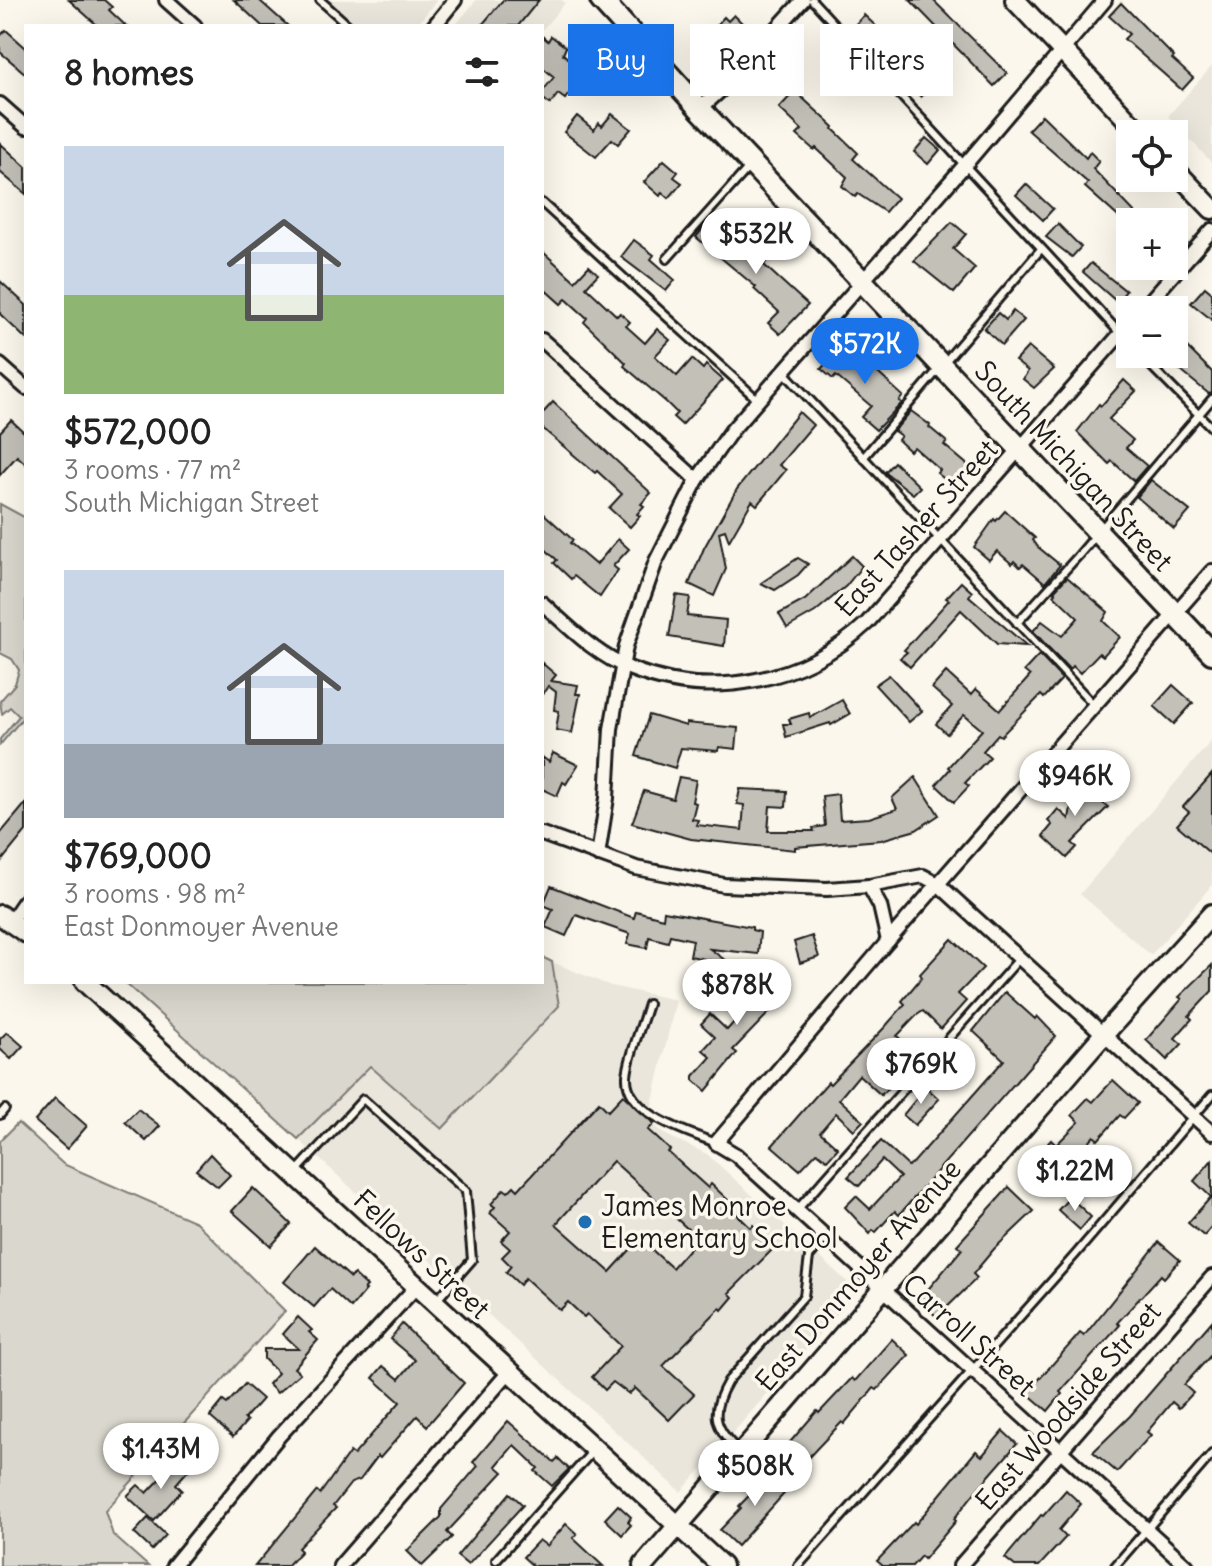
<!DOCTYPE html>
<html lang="en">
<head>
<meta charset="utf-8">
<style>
	:root { --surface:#fff; --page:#f6f6f6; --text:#222; --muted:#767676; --accent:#1a73e8 }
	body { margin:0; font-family:Delius,sans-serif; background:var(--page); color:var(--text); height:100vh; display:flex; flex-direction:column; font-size:30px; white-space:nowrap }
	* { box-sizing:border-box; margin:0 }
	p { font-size:26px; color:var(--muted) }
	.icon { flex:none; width:44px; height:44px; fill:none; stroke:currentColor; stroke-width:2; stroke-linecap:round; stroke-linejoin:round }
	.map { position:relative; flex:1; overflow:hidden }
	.side { position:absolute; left:24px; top:24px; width:520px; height:960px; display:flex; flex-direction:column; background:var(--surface); border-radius:0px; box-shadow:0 8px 32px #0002 }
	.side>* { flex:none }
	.guide { position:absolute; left:568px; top:24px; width:524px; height:72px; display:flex; gap:16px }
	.controls { position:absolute; left:1116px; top:120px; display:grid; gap:16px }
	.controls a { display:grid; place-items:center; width:72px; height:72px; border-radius:0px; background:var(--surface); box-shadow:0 8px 32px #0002; font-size:40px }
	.price { position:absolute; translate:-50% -68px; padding:0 18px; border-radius:28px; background:#fff; color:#222; font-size:26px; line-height:52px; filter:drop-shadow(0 2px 4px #0008) }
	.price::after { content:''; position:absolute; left:50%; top:48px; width:24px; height:18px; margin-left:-12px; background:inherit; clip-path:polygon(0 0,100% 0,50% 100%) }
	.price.current { background:var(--accent); color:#fff }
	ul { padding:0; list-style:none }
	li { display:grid; align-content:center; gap:16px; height:424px; padding:0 40px }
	li span { display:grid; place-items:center; height:248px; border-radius:0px; color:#555 }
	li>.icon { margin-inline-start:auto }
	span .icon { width:144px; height:144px; fill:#fffc; stroke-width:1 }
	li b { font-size:34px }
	h2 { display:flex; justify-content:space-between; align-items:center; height:96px; padding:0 40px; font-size:34px }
	.chip { padding:0 28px; border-radius:0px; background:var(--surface); box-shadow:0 8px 32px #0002; font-size:28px; line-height:72px }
	.chip.current { background:var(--accent); color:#fff }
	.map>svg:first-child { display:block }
	.built { fill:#eae6dc }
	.green { fill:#dad7ce; stroke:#7b7a75; stroke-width:2 }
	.building { fill:#c3c0b8; stroke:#1c1c1c; stroke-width:2; fill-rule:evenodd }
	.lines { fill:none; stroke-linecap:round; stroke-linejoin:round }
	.lane-casing { stroke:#1c1c1c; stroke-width:12 }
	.street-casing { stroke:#1c1c1c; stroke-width:18 }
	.secondary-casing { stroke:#1c1c1c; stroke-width:24 }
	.primary-casing { stroke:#1c1c1c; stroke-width:26 }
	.lane { stroke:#fbf7ec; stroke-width:6 }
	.street { stroke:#fbf7ec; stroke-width:12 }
	.secondary { stroke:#fbf7ec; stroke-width:18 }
	.primary { stroke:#fbf7ec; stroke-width:20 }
	.poi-dot { fill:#1f6fb2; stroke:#fbf7ec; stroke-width:3 }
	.labels { text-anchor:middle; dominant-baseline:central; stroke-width:7; stroke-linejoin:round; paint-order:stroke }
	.street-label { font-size:28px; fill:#1c1c1c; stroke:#fbf7ec }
	.poi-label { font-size:28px; fill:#1c1c1c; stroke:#fbf7ec; text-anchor:start }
</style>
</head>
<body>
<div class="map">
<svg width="1212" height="1566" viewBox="0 0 1212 1566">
	<rect width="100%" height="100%" fill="#fbf7ec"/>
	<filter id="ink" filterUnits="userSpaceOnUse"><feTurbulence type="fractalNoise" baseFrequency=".0125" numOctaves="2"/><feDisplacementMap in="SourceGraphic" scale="16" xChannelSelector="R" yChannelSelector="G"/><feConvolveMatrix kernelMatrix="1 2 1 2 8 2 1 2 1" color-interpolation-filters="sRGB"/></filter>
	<g filter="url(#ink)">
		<g class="built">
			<polygon points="329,0 437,0 416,26 358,26"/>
			<polygon points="476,0 562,0 565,3 542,30 542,26 455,26"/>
			<polygon points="1212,66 1212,163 1168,116"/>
			<polygon points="1212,740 1212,885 1151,955 1080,894"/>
			<polygon points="552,962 611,986 676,1000 649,1118 662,1133 707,1154 857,1291 681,1492 298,1139 370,1066 442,1128 559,1006"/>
		</g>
		<g class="green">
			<polygon points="0,504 26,518 26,714 0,745 0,739 19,716 10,707 2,714 0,701 15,684 19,670 12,659 0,653"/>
			<polygon points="542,957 552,962 559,1006 442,1129 370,1066 298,1139 124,982 542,982"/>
			<polygon points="18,1123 63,1164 196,1222 285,1311 105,1511 113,1535 148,1566 0,1566 0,1141"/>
		</g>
		<g class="building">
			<polygon points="69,0 104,0 112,7 109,10 126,26 98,26"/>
			<polygon points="234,0 259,0 288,26 262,26"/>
			<polygon points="503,0 539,0 518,26 481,26"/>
			<polygon points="910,0 933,0 1007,73 994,86"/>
			<polygon points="1121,3 1174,57 1172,59 1193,78 1182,90 1124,39 1129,34 1109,16"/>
			<polygon points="734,15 748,29 729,49 715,35 720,30 716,26 724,17 728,21"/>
			<polygon points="864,15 895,44 886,53 854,26"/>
			<polygon points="6,30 26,48 26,74 0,52 0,36"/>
			<polygon points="542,36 548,41 551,36 566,47 563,54 585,72 565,99 558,94 550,104 542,98 542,92 554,77 542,67"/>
			<polygon points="903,57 932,84 921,97 893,69"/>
			<polygon points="795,91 834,127 833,129 858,153 853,159 897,198 885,212 858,194 855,197 842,186 847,177 816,148 814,150 797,135 802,130 779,108"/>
			<polygon points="612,114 631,129 618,144 612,139 596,157 564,132 577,116 594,130 599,123 602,126"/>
			<polygon points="1042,115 1086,158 1090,152 1099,161 1093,169 1144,222 1124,222 1085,187 1088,183 1028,130"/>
			<polygon points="926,138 940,150 928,164 914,152"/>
			<polygon points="0,143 26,167 26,194 0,172"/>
			<polygon points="664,160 678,172 674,177 682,183 669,198 662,192 660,196 644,182"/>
			<polygon points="1026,184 1053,209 1043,220 1016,195"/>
			<polygon points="709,221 726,237 729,234 746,249 748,247 756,252 766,262 764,265 808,305 780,334 768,323 779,312 754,289 756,287 696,237"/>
			<polygon points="952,222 966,234 953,249 975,268 954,293 914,261"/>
			<polygon points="1058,224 1081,247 1072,257 1046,237"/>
			<polygon points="634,240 654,255 651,259 675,280 666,291 621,257"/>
			<polygon points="542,251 575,281 589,266 598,274 586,287 617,316 620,313 630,322 626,326 645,343 657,329 670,340 655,356 677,376 692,359 703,369 706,365 723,380 682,425 673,417 677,413 666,402 624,366 626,363 584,322 587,318 566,299 561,304 542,287"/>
			<polygon points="1091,263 1126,291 1117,302 1083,272"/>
			<polygon points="0,281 26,305 26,339 0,314"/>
			<polygon points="1205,287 1212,293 1212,320 1191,303"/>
			<polygon points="1013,311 1024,320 1002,345 984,329 998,313 1006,320"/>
			<polygon points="842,346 864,366 867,363 903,396 899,401 902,403 876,430 861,417 871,406 836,376 833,379 821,369"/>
			<polygon points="1186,346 1212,372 1212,393 1209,394 1171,363"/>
			<polygon points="1028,347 1054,369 1034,388 1023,379 1028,371 1015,361"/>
			<polygon points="1124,380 1136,391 1109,419 1133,440 1126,448 1147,466 1134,481 1112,461 1109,464 1077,432 1099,404 1101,406"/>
			<polygon points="553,402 651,493 641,504 644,506 637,514 640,516 630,527 609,508 622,494 597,471 595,473 542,428 542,414"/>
			<polygon points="911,411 930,425 929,427 947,442 944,445 970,467 954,487 937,473 940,470 914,447 910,451 898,440 901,436 894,431"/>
			<polygon points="799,412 813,425 779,465 786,470 757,505 752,501 729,541 725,530 719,532 726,569 714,596 689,584 704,548 737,489"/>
			<polygon points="11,420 26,434 26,464 17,456 0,475 0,432"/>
			<polygon points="894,462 920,487 913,494 885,472"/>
			<polygon points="1151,480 1190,511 1174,529 1137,497"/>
			<polygon points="1005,511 1035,538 1033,540 1038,547 1060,565 1045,583 1023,564 1020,567 1014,561 1012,564 997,551 989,560 974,547 994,519 996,521"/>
			<polygon points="542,512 573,540 570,543 596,565 618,539 629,549 613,566 618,570 600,597 574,576 571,579 554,563 557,560 542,546"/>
			<polygon points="852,556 862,566 846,586 815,612 787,628 779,614 805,600"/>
			<polygon points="798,558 808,564 798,575 775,590 761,583"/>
			<polygon points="1067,577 1108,612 1103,621 1120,637 1103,656 1099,653 1080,673 1073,666 1070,670 1033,631 1042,621 1062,636 1078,618 1054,595 1056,593 1054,591"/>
			<polygon points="961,582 972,592 969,596 1027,646 997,644 961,610 910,667 900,658 907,652 904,650 949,600 946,598"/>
			<polygon points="676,595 690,597 687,616 726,620 724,646 669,637"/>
			<polygon points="1039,655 1062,679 1044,698 1041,695 1001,736 998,734 983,751 990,757 965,783 969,786 954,802 936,785 950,769 948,767 982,730 964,715 947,734 936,724 952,706 932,688 946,672 971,695 976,689 1000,710 1030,676 1024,671"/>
			<polygon points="542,663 556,675 551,681 578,685 576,694 580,694 572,733 556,730 559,711 554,710 556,692 548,686 542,695"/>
			<polygon points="889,675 922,711 909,722 875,685"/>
			<polygon points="1173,685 1193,703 1174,724 1154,706"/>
			<polygon points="842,700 850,714 831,725 830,723 786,737 783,724 791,724 789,719 809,713 810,718"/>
			<polygon points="649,715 686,726 686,723 738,728 736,749 719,747 718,751 681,748 675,768 636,756"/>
			<polygon points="553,753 578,765 566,784 563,782 557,796 542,789 542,757 549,762"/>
			<polygon points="1212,774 1212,855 1177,825 1189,812 1183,807"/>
			<polygon points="679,777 696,780 692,802 696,803 692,819 698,820 696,825 742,830 744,805 737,804 740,789 787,791 786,807 770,806 768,831 814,831 813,828 825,826 822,796 838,794 840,820 869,818 897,809 892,798 915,777 939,815 916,830 881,840 795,847 795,850 691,839 632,823 644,791 673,799"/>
			<polygon points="1084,778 1103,795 1099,800 1108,807 1072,843 1077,847 1067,858 1043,836 1052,825 1048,821 1058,809 1069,819 1072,802 1079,794 1073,789"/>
			<polygon points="26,803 26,831 0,863 0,834"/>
			<polygon points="551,886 634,918 636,911 663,918 664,911 752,927 752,930 760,932 758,954 710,949 729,963 724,962 721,982 706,980 709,960 690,956 693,940 670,935 668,942 649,937 647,948 627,944 630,934 576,915 566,936 545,927 553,909 543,905"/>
			<polygon points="812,936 819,957 800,963 794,942"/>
			<polygon points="952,939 983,968 958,994 966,1001 941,1029 923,1011 917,1015 897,1036 919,1056 881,1095 859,1075 839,1099 863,1121 854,1130 836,1113 820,1132 838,1148 827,1160 817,1152 800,1170 772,1146 828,1082 830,1084 884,1028 905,1004 902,1001 922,977 920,974"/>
			<polygon points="1212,965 1212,991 1189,1016 1192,1019 1175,1038 1182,1044 1167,1060 1146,1040 1182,999 1179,997"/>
			<polygon points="749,979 759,987 764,982 770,987 775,981 788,993 733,1050 737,1053 706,1091 694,1080 694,1076 711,1057 703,1050 715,1037 701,1024 710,1014 727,1030 744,1011 727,996 739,982 743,985"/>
			<polygon points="1005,992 1035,1019 1037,1016 1056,1036 899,1215 895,1211 876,1232 873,1230 870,1234 845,1207 856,1196 870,1209 900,1177 882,1160 859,1186 848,1177 881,1141 908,1166 914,1162 1004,1060 973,1031"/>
			<polygon points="7,1032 23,1046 11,1059 0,1049 0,1039"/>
			<polygon points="1113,1080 1138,1103 1124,1118 1120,1115 1098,1140 1094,1136 1072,1160 1076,1163 1062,1178 1037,1155 1051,1140 1056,1145 1079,1122 1072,1115 1088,1098 1093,1102"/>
			<polygon points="926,1087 939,1099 915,1125 903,1115"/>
			<path d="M623 1095 654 1124 648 1130 670 1150 668 1152 708 1188 711 1184 728 1200 725 1203 751 1228 753 1225 774 1248 729 1293 733 1297 722 1310 720 1308 663 1366 694 1394 669 1420 635 1388 629 1394 613 1382 605 1390 592 1377 621 1346 587 1314 584 1317 568 1302 560 1310 525 1278 520 1285 506 1272 511 1266 502 1257 510 1249 501 1241 510 1231 490 1213 495 1207 491 1204 504 1189 508 1192 514 1186 518 1190 599 1102 608 1111ZM613 1161 690 1231 687 1235 695 1242 672 1268 640 1239 610 1272 556 1224Z"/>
			<polygon points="55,1098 87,1126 67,1149 35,1121"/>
			<polygon points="138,1109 160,1126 146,1141 125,1122"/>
			<polygon points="210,1154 230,1175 218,1187 196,1170"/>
			<polygon points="1212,1160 1212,1227 1204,1236 1188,1223 1211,1197 1194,1181"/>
			<polygon points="1009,1187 1034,1211 994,1249 973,1274 977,1278 937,1317 919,1300 962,1249 957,1245"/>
			<polygon points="253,1188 291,1224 271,1246 232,1211"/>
			<polygon points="1070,1197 1091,1217 1080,1230 1058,1210"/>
			<polygon points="1159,1242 1180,1260 1164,1278 1161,1275 1117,1323 1120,1325 1060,1392 1062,1394 1048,1411 1027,1393 1080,1333 1084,1336"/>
			<polygon points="315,1246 351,1278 354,1274 367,1286 364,1289 366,1290 351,1308 330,1289 314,1307 284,1282"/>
			<polygon points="298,1317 312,1330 309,1332 318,1340 294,1368 300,1373 277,1393 268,1384 278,1373 264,1359 264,1349 299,1349 283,1334"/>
			<polygon points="1212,1321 1212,1354 1184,1385 1193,1393 1179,1408 1172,1402 1147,1432 1151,1435 1117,1472 1093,1452 1130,1416"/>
			<polygon points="402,1324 464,1383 427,1426 417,1416 380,1458 378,1456 360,1480 351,1483 333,1506 336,1508 298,1548 301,1551 287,1566 255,1566 317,1491 320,1494 350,1452 354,1455 400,1402 373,1378 383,1366 399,1379 415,1360 390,1339"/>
			<polygon points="892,1339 909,1355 877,1390 874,1388 844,1424 842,1422 806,1460 801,1455 784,1473 772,1463 817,1411 819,1413 852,1378 855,1381"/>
			<polygon points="245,1384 262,1399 244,1419 247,1421 233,1437 210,1417 223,1401 227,1404"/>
			<polygon points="508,1421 554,1462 558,1458 569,1469 552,1486 535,1471 538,1468 514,1445 496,1466 503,1472 447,1532 452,1537 422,1566 407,1551 441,1517 441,1509 478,1466 473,1462"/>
			<polygon points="1003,1431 1017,1444 976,1491 954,1519 956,1521 924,1559 921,1556 912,1566 883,1566 877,1561 914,1522 916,1524 976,1451 982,1456"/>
			<polygon points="178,1456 191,1467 176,1484 182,1490 154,1521 127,1496 138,1485 147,1493 170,1469 168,1468"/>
			<polygon points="773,1471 790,1487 737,1546 720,1530 741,1508 739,1506"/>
			<polygon points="1066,1490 1081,1504 1059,1530 1066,1537 1039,1566 1015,1566 1005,1558 1041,1515 1043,1516"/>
			<polygon points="510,1493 523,1505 468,1565 457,1556"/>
			<polygon points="618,1505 631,1517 628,1522 631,1525 622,1535 605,1519"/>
			<polygon points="148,1518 166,1535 152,1550 134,1533"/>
			<polygon points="566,1524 577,1534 573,1538 603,1566 533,1566 523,1557 539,1540 547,1546"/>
		</g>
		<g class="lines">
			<g class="lane-casing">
				<g id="lane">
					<polyline points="320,0 349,26"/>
					<polyline points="812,0 1130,344"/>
					<polyline points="542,203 758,400"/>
					<polyline points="667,259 749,167"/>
					<polyline points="1139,354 1212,428"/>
					<polyline points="783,371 1094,705"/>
					<polyline points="863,458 1041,249"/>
					<polyline points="1017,623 1079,555 1212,399"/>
					<path d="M648 1004C642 1025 629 1055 627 1076 625 1114 688 1132 716 1143"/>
					<polyline points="0,1115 5,1109"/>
					<polyline points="296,1172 363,1099 466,1191 472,1260 436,1301"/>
					<polyline points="796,1211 1019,959"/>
					<path d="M739 1451C713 1427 710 1412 728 1381L804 1296 809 1257 825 1238"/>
					<polyline points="496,1560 592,1452"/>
					<polyline points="798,1566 1075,1255 1212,1095"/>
					<polyline points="1115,1566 1212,1454"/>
				</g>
			</g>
			<g class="street-casing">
				<g id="street">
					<polyline points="166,0 195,26"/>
					<polyline points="434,26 455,0"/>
					<polyline points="0,104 26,127"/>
					<polyline points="700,109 723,88 803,0"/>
					<polyline points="1142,310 1212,230"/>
					<polyline points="542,340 697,480"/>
					<polyline points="0,365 26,388"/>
					<path d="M542 603C569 627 597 656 631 669 712 701 804 682 867 623L1130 323"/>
					<polyline points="542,834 636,868 724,885 827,889 869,886 923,876 938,884 1212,1133"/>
					<polyline points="598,855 607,798 611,729 626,646 656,561 697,480 732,430 964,166 1105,0"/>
					<polyline points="869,886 880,906 888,941"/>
					<polyline points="11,921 26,899"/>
					<polyline points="173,1566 279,1436 416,1287"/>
					<polyline points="340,1566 509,1372"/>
					<polyline points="960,1566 1212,1277"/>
					<polyline points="1187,1566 736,1155 716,1143 888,941 1212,571"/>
				</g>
			</g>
			<g class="secondary-casing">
				<g id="secondary">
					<polyline points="1015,0 1141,134"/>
					<polyline points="1174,169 1212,209"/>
					<polyline points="0,915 26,933"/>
					<polyline points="85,982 722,1566"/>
					<polyline points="643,1566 1104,1034 1212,914"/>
				</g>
			</g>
			<g class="primary-casing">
				<polyline id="primary" points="601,0 700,109 1212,653"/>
			</g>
			<use href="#lane" class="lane"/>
			<use href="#street" class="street"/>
			<use href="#secondary" class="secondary"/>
			<use href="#primary" class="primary"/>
		</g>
	</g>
	<circle class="poi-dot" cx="585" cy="1222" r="8"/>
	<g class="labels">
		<g class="street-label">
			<text transform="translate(1074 466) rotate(47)">South Michigan Street</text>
			<text transform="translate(916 528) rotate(-48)">East Tasher Street</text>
			<text transform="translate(422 1254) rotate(43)">Fellows Street</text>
			<text transform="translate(858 1275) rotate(-49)">East Donmoyer Avenue</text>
			<text transform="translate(969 1335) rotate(42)">Carroll Street</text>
			<text transform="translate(1068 1406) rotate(-49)">East Woodside Street</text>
		</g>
		<g class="poi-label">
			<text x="601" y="1206">James Monroe<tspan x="601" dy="32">Elementary School</tspan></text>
		</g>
	</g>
</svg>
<div class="controls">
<a><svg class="icon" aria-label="locate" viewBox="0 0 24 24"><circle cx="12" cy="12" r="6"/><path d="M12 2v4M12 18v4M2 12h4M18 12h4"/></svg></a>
<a>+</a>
<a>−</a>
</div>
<b class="price" style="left:756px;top:276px">$532K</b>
<b class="price current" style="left:865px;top:386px">$572K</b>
<b class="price" style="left:1075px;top:818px">$946K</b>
<b class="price" style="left:737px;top:1027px">$878K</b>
<b class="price" style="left:921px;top:1106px">$769K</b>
<b class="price" style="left:1075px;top:1213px">$1.22M</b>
<b class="price" style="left:161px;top:1491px">$1.43M</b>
<b class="price" style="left:755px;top:1508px">$508K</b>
<div class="guide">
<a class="chip current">Buy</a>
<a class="chip">Rent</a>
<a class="chip">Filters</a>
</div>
<section class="side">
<h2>8 homes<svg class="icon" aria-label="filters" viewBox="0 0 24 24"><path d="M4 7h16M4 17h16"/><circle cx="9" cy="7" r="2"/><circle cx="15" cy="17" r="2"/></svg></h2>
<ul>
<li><span style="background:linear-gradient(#c9d6e8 60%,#8fb573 0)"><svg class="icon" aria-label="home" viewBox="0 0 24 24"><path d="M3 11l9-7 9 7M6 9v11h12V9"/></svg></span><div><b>$572,000</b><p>3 rooms · 77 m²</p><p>South Michigan Street</p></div></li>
<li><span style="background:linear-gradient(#c9d6e8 70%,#9aa5b1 0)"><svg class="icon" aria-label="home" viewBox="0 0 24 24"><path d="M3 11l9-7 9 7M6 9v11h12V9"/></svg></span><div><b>$769,000</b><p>3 rooms · 98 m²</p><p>East Donmoyer Avenue</p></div></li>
</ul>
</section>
</div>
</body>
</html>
